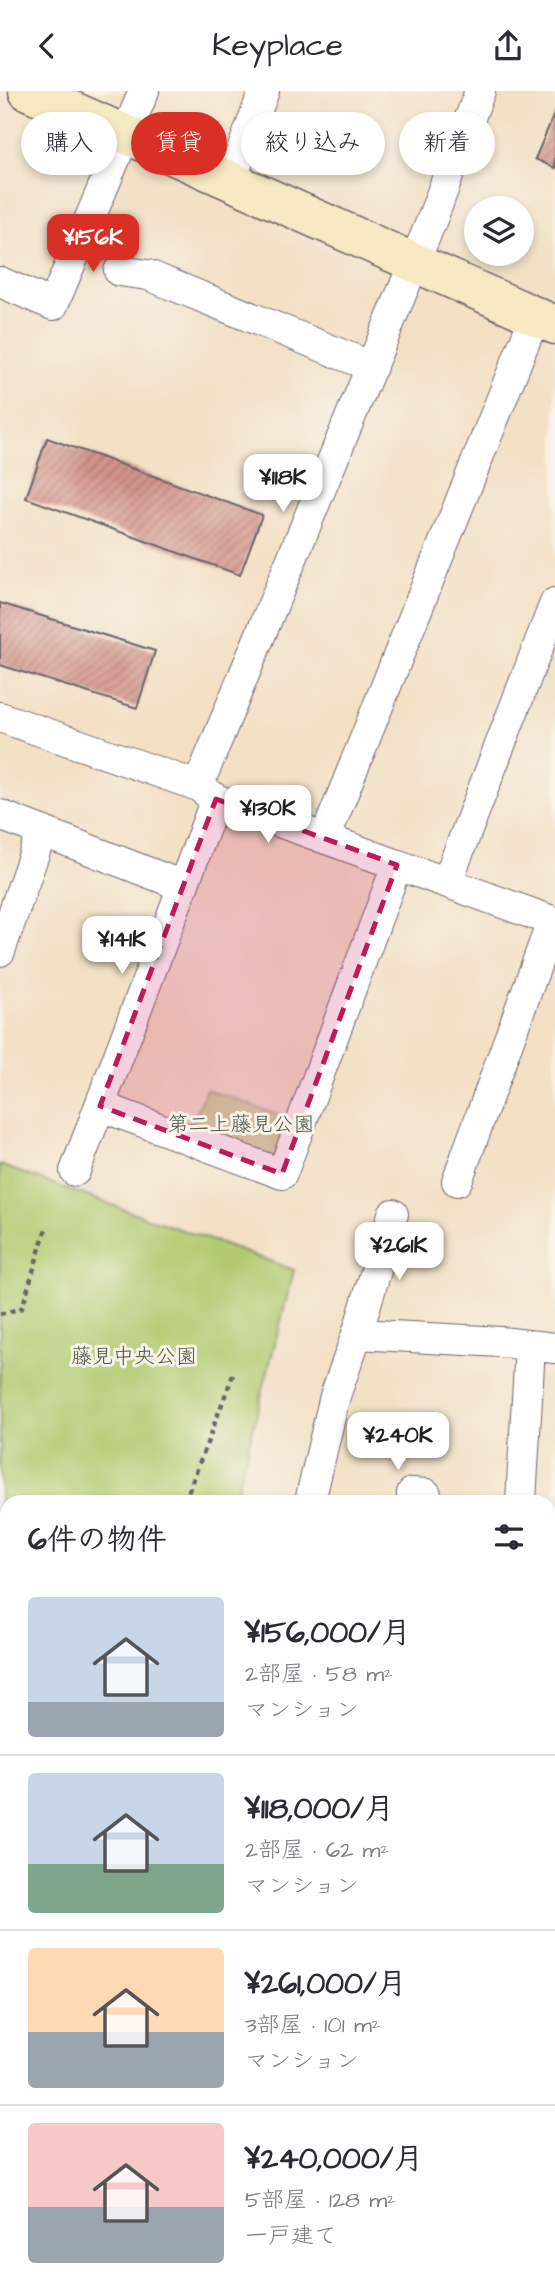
<!DOCTYPE html>
<html lang="ja">
<head>
<meta charset="utf-8">
<style>
	:root { --surface:#fff; --page:#f2f2f3; --text:#2b2b33; --muted:#7c7c81; --line:#e1e1e2; --accent:#d93025 }
	body { margin:0; font-family:"Architects Daughter","Klee One",sans-serif; background:var(--page); color:var(--text); height:100vh; display:flex; flex-direction:column; font-size:26px; white-space:nowrap }
	* { box-sizing:border-box; margin:0 }
	p { font-size:23px; color:var(--muted) }
	.icon { flex:none; width:38px; height:38px; fill:none; stroke:currentColor; stroke-width:2; stroke-linecap:round; stroke-linejoin:round }
	.map { position:relative; flex:1; overflow:hidden }
	.panel { position:absolute; left:0px; top:1404px; width:556px; height:800px; display:flex; flex-direction:column; background:var(--surface); border-radius:21px 21px 0 0; box-shadow:0 4px 10px #0003 }
	.panel>* { flex:none }
	.banner { position:absolute; left:21px; top:21px; width:514px; height:63px; display:flex; gap:14px }
	.tools { position:absolute; left:464px; top:105px; display:grid; gap:14px }
	.tools a { display:grid; place-items:center; width:70px; height:70px; border-radius:50%; background:var(--surface); box-shadow:0 4px 10px #0003; font-size:35px }
	.price { position:absolute; translate:-50% -60px; padding:0 16px; border-radius:14px; background:#fff; color:#222; font-size:23px; line-height:46px; filter:drop-shadow(0 2px 4px #0008) }
	.price::after { content:''; position:absolute; left:50%; top:42px; width:21px; height:16px; margin-left:-10px; background:inherit; clip-path:polygon(0 0,100% 0,50% 100%) }
	.price.on { background:var(--accent); color:#fff }
	ul { padding:0; list-style:none }
	li { display:flex; align-items:center; gap:21px; height:175px; padding:0 28px }
	li+li { border-top:2px solid var(--line) }
	li span { display:grid; place-items:center; flex:none; width:196px; height:140px; border-radius:7px; color:#555 }
	li>.icon { margin-inline-start:auto }
	span .icon { width:84px; height:84px; fill:#fffc; stroke-width:1 }
	li b { font-size:30px }
	h2 { display:flex; justify-content:space-between; align-items:center; height:84px; padding:0 28px; font-size:30px }
	.tag { padding:0 24px; border-radius:32px; background:var(--surface); box-shadow:0 4px 10px #0003; font-size:24px; line-height:63px }
	.tag.on { background:var(--accent); color:#fff }
	header { display:flex; justify-content:space-between; align-items:center; height:91px; padding:0 28px; background:var(--surface); font-size:32px; font-weight:600 }
	.map>svg:first-child { display:block }
	.park { fill:#b2cb70; stroke:#6a7656; stroke-width:2 }
	.water { fill:url(#water-rules); stroke:#406e8b; stroke-width:2 }
	.building { fill:url(#building-hatch) }
	.lines { fill:none; stroke-linecap:round; stroke-linejoin:round }
	.street-casing { stroke:#6b646b; stroke-width:32 }
	.secondary-casing { stroke:#6b646b; stroke-width:41 }
	.path { stroke:#6b646b; stroke-width:4.5; stroke-dasharray:5 5; stroke-linecap:butt }
	.street { stroke:#fff; stroke-width:30 }
	.secondary { stroke:#f6e9c3; stroke-width:38 }
	.marked { fill:#c2185b; fill-opacity:0.2; stroke:#c2185b; stroke-width:5; stroke-dasharray:14 9; stroke-linejoin:round }
	.labels { text-anchor:middle; dominant-baseline:central; stroke-width:6; stroke-linejoin:round; paint-order:stroke }
	.park-label { font-size:21px; fill:#4d554b; stroke:#f7f3e8 }
</style>
</head>
<body>
<header><svg class="icon" aria-label="back" viewBox="0 0 24 24"><path d="M15 5l-7 7 7 7"/></svg>Keyplace<svg class="icon" aria-label="share" viewBox="0 0 24 24"><path d="M12 15V3M7 8l5-5 5 5M5 13v7h14v-7"/></svg></header>
<div class="map">
<svg width="555" height="2203" viewBox="0 0 555 2203">
	<defs>
		<pattern id="water-rules" width="6" height="5" patternUnits="userSpaceOnUse" patternTransform="scale(1.75)"><rect width="6" height="5" fill="#5dbadb"/><path d="M0 2.5h6" fill="none" stroke="#4c97b3"/></pattern>
		<pattern id="building-hatch" width="6" height="6" patternUnits="userSpaceOnUse" patternTransform="scale(1.75)"><rect width="6" height="6" fill="#d39489"/><path d="M-1 1l2-2M0 6l6-6M5 7l2-2" fill="none" stroke="#ab7871"/></pattern>
	</defs>
	<rect width="100%" height="100%" fill="#f7f3e8"/>
	<filter id="ink" filterUnits="userSpaceOnUse"><feTurbulence type="fractalNoise" baseFrequency=".0143" numOctaves="2"/><feDisplacementMap in="SourceGraphic" scale="14" xChannelSelector="R" yChannelSelector="G"/><feConvolveMatrix kernelMatrix="1 2 1 2 8 2 1 2 1" color-interpolation-filters="sRGB"/></filter>
	<filter id="wash" filterUnits="userSpaceOnUse"><feTurbulence type="fractalNoise" baseFrequency=".00686" numOctaves="4" result="noise"/><feDisplacementMap in="SourceGraphic" scale="28" xChannelSelector="R" yChannelSelector="G"/><feGaussianBlur stdDeviation="1.57" result="paint"/><feColorMatrix in="noise" values="0 0 0 0 0 0 0 0 0 0 0 0 0 0 0 0 0 1.4 0 .05"/><feComposite in="paint" operator="in"/></filter>
	<g filter="url(#wash)">
		<rect width="100%" height="100%" fill="#f3e0c5"/>
		<g class="park">
			<polygon points="206,998 290,1028 276,1068 191,1037"/>
			<polygon points="0,1074 294,1179 234,1410 7,1410 7,1603 0,1601"/>
		</g>
		<polygon class="water" points="0,1637 7,1639 7,2196 550,2196 550,1771 555,1773 555,2203 0,2203"/>
		<g id="blocks">
			<g class="building">
				<polygon points="555,21 555,77 535,68"/>
				<polygon points="47,347 262,424 240,484 26,407"/>
				<polygon points="0,512 155,560 137,617 0,574"/>
			</g>
		</g>
	</g>
	<g filter="url(#ink)">
		<use href="#blocks" fill-opacity="0" stroke="#6b646b" stroke-width="2"/>
		<g class="lines">
			<g class="street-casing">
				<g id="street">
					<polyline points="231,89 264,0"/>
					<polyline points="119,180 148,184 372,276"/>
					<polyline points="0,191 53,214 144,0"/>
					<polyline points="0,626 198,695 216,708 555,831"/>
					<polyline points="198,695 431,131 480,0"/>
					<polyline points="0,724 183,795"/>
					<polyline points="325,747 535,225"/>
					<polyline points="447,791 555,512"/>
					<polyline points="0,860 42,740"/>
					<polyline points="100,1015 282,1083 397,774"/>
					<polyline points="75,1080 216,708"/>
					<polyline points="457,1090 552,831"/>
					<polyline points="357,1243 393,1123"/>
					<polyline points="310,1410 335,1305 357,1243 501,1251 555,1257"/>
					<polyline points="412,1410 412,1402 426,1403"/>
					<polyline points="521,1410 530,1256"/>
					<polyline points="550,1494 555,1495"/>
					<polyline points="0,1601 7,1603"/>
					<polyline points="550,1658 555,1660"/>
					<polyline points="550,1750 555,1751"/>
				</g>
			</g>
			<g class="secondary-casing">
				<polyline id="secondary" points="28,0 555,234"/>
			</g>
			<g class="path">
				<polyline points="0,1223 22,1217 47,1134"/>
				<polyline points="185,1410 233,1284"/>
				<polyline points="0,1544 7,1546"/>
			</g>
			<use href="#street" class="street"/>
			<use href="#secondary" class="secondary"/>
		</g>
	</g>
	<path class="marked" d="M216 708 397 774 282 1083 100 1015Z"/>
	<g class="labels">
		<g class="park-label">
			<text x="241" y="1033">第二上藤見公園</text>
			<text x="134" y="1265">藤見中央公園</text>
		</g>
	</g>
</svg>
<div class="tools">
<a><svg class="icon" aria-label="layers" viewBox="0 0 24 24"><path d="M12 4l9 5-9 5-9-5zM3 14l9 5 9-5"/></svg></a>
</div>
<b class="price on" style="left:93px;top:183px">¥156K</b>
<b class="price" style="left:283px;top:423px">¥118K</b>
<b class="price" style="left:268px;top:754px">¥130K</b>
<b class="price" style="left:122px;top:885px">¥141K</b>
<b class="price" style="left:399px;top:1191px">¥261K</b>
<b class="price" style="left:398px;top:1381px">¥240K</b>
<div class="banner">
<a class="tag">購入</a>
<a class="tag on">賃貸</a>
<a class="tag">絞り込み</a>
<a class="tag">新着</a>
</div>
<section class="panel">
<h2>6件の物件<svg class="icon" aria-label="filters" viewBox="0 0 24 24"><path d="M4 7h16M4 17h16"/><circle cx="9" cy="7" r="2"/><circle cx="15" cy="17" r="2"/></svg></h2>
<ul>
<li><span style="background:linear-gradient(#c9d6e8 75%,#9aa5b1 0)"><svg class="icon" aria-label="home" viewBox="0 0 24 24"><path d="M3 11l9-7 9 7M6 9v11h12V9"/></svg></span><div><b>¥156,000/月</b><p>2部屋 · 58 m²</p><p>マンション</p></div></li>
<li><span style="background:linear-gradient(#c9d6e8 65%,#7fa58c 0)"><svg class="icon" aria-label="home" viewBox="0 0 24 24"><path d="M3 11l9-7 9 7M6 9v11h12V9"/></svg></span><div><b>¥118,000/月</b><p>2部屋 · 62 m²</p><p>マンション</p></div></li>
<li><span style="background:linear-gradient(#ffd9b3 60%,#9aa5b1 0)"><svg class="icon" aria-label="home" viewBox="0 0 24 24"><path d="M3 11l9-7 9 7M6 9v11h12V9"/></svg></span><div><b>¥261,000/月</b><p>3部屋 · 101 m²</p><p>マンション</p></div></li>
<li><span style="background:linear-gradient(#f6c9c9 60%,#9aa5b1 0)"><svg class="icon" aria-label="home" viewBox="0 0 24 24"><path d="M3 11l9-7 9 7M6 9v11h12V9"/></svg></span><div><b>¥240,000/月</b><p>5部屋 · 128 m²</p><p>一戸建て</p></div></li>
</ul>
</section>
</div>
</body>
</html>
